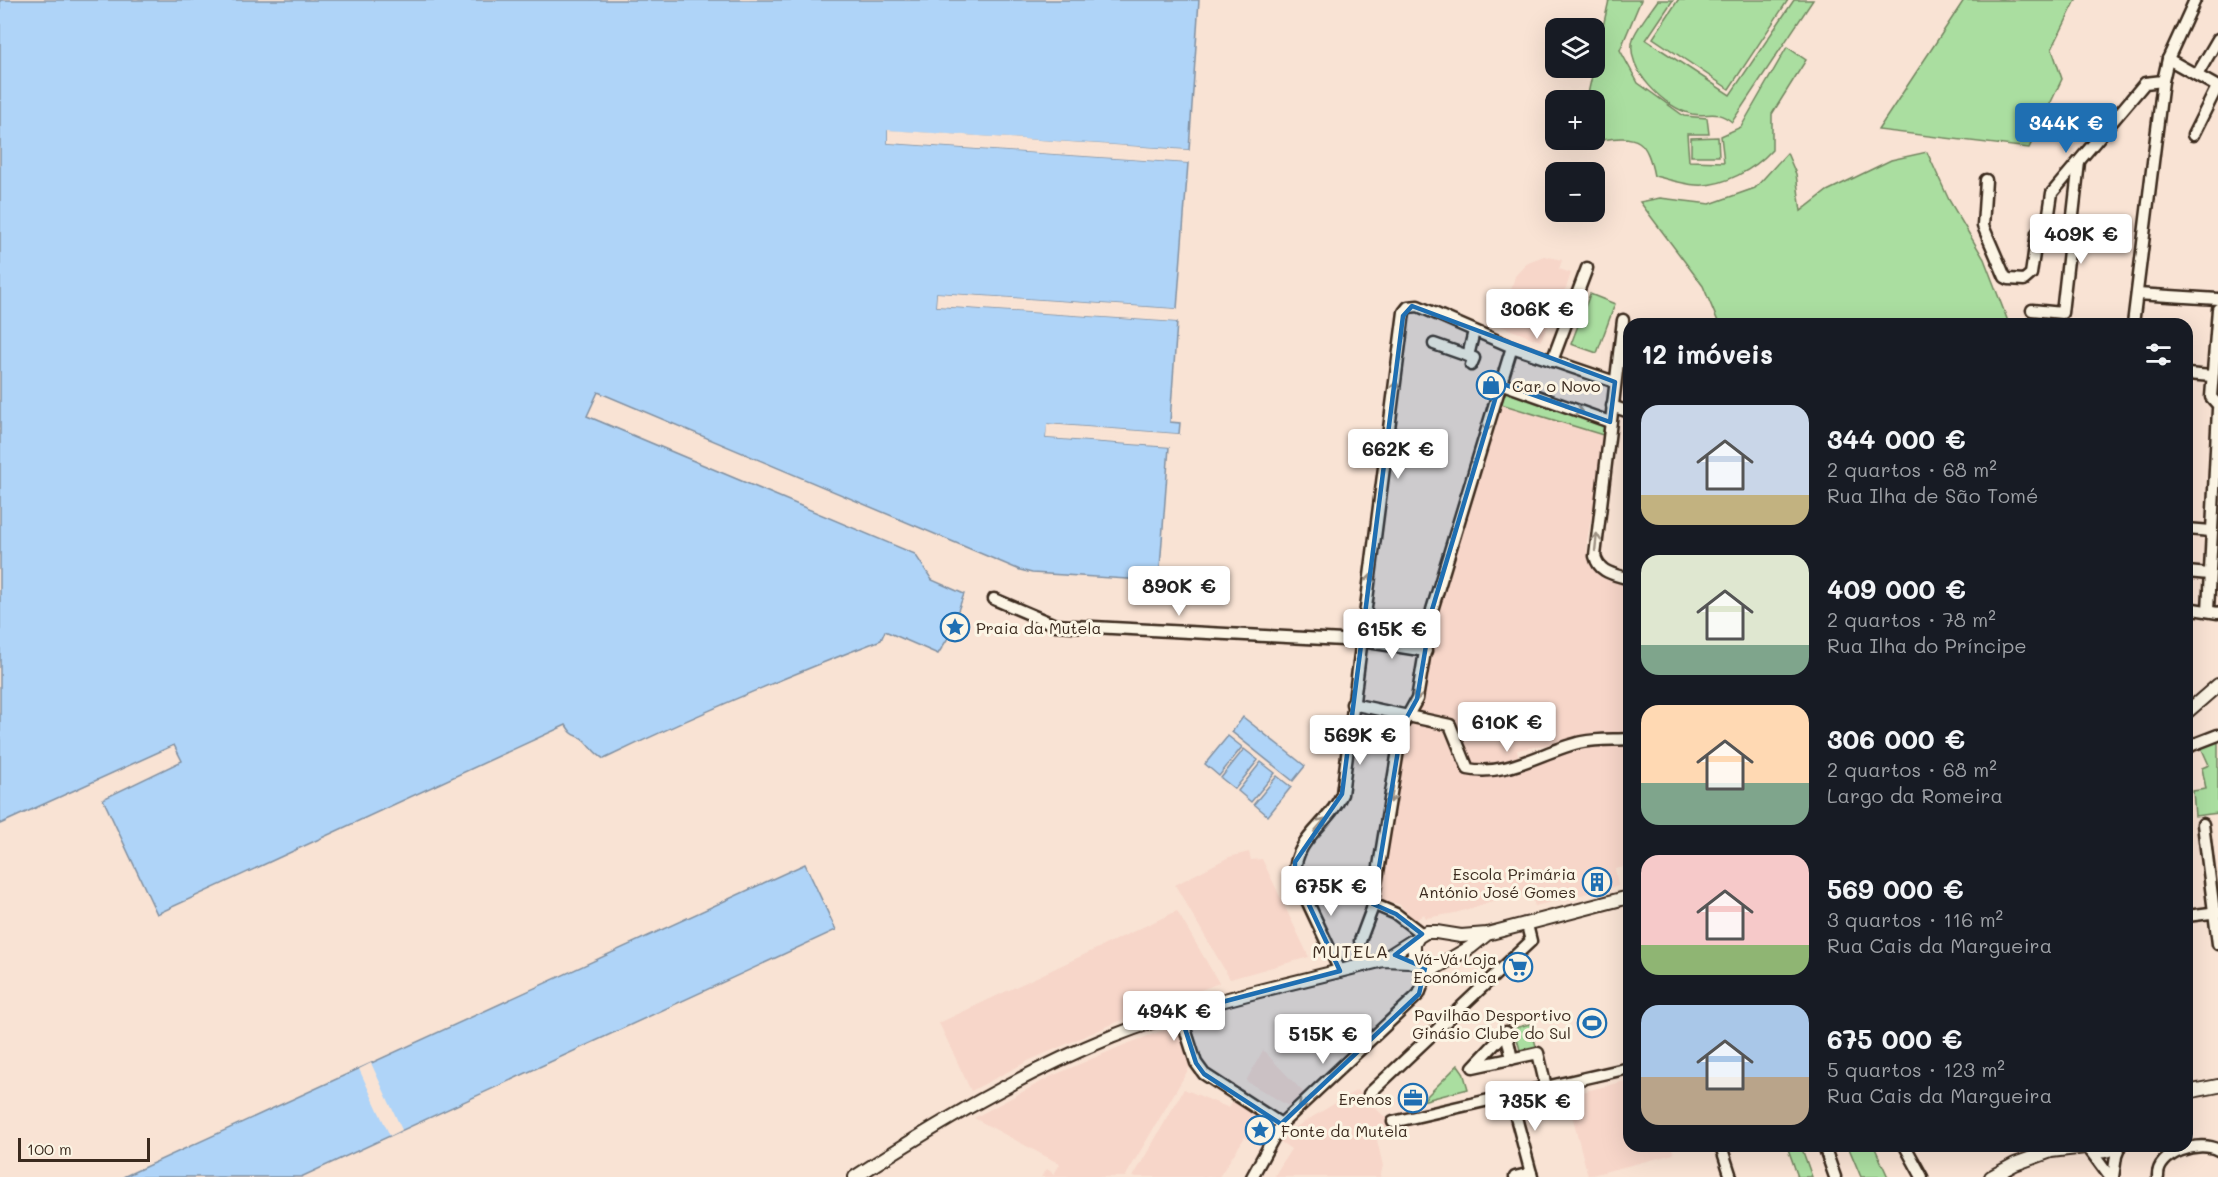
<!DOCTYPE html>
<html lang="pt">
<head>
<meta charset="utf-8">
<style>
	:root { --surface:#171b24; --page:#242831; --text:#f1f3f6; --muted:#9ea1a6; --accent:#1f6fb2 }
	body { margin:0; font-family:Mali,sans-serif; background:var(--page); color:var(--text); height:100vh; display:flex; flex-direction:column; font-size:22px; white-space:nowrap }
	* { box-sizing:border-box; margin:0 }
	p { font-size:20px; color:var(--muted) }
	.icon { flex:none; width:33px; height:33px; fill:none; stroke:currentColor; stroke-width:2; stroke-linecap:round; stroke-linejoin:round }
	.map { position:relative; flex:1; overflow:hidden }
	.drawer { position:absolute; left:1623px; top:318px; width:570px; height:834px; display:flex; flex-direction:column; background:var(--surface); border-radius:18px; box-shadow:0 6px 24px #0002 }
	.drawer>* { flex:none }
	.fabs { position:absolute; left:1545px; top:18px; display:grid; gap:12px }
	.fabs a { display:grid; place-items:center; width:60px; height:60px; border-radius:12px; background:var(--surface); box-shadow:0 6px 24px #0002; font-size:30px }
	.scale { position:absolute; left:18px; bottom:15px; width:132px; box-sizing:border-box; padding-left:6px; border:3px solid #3b2a1e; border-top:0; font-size:16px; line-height:21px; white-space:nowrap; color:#3b2a1e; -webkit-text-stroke:4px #fcf5e5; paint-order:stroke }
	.price { position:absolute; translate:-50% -51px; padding:0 14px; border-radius:6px; background:#fff; color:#222; font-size:20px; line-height:39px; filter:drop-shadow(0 2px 3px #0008) }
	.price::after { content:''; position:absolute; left:50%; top:36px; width:18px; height:14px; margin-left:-9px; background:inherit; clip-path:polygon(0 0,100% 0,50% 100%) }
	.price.selected { background:var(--accent); color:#fff }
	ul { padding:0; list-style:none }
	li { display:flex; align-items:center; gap:18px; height:150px; padding:0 18px }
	li span { display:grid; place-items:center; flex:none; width:168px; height:120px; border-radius:18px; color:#555 }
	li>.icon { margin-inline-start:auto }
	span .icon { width:72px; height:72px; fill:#fffc; stroke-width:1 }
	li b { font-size:26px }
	h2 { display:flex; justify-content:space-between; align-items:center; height:72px; padding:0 18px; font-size:26px }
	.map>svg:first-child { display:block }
	.built { fill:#f7d6c9 }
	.green { fill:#aadea0; stroke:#72845f; stroke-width:1.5 }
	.water { fill:#afd4f8; stroke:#8190a1; stroke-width:1.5 }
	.pier { fill:#f9e3d4 }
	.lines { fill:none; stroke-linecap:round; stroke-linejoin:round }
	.minor-casing { stroke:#3b2a1e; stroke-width:15 }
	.major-casing { stroke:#3b2a1e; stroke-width:16 }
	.minor { stroke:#fcf5e5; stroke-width:10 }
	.major { stroke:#fcf5e5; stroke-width:12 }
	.oneway { stroke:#9c9082 }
	.marked { fill:#1f6fb2; fill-opacity:0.2; stroke:#1f6fb2; stroke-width:4.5; stroke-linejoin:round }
	.labels { text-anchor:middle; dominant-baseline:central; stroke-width:6; stroke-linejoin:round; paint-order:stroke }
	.poi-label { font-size:16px; fill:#3b2a1e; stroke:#fcf5e5; text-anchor:end }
	.neighbourhood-label { font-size:18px; letter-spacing:1.5px; fill:#3b2a1e; stroke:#fcf5e5 }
</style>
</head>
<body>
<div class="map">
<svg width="2218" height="1177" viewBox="0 0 2218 1177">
	<rect width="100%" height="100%" fill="#f9e3d4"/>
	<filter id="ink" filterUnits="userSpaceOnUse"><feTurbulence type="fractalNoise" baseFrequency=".0167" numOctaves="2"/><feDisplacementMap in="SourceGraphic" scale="12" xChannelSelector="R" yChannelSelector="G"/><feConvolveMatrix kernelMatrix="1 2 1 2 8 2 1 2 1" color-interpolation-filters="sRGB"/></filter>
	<g filter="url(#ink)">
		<g class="built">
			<polygon points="1544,256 1562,260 1559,269 1571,273 1566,288 1550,309 1545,323 1549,325 1540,341 1501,326 1515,276 1528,262"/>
			<polygon points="1499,403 1603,435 1601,467 1587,540 1587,548 1589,562 1593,569 1603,578 1629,586 1629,735 1584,738 1517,750 1519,761 1501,766 1475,765 1471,762 1456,720 1419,713 1437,620 1436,611"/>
			<polygon points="1409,721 1438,725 1444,730 1451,737 1469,777 1506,775 1579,748 1629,746 1629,848 1627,849 1629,866 1615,869 1618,886 1535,906 1530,891 1455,913 1426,918 1424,914 1415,921 1399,904 1379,900"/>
			<polygon points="1249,852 1251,860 1262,859 1309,957 1230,979 1175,885 1229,857"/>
			<polygon points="1177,911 1219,983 1117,1022 1030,1060 971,1091 939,1023"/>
			<polygon points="1178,1025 1191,1065 1125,1177 1041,1177 1047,1169 1054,1174 1060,1164 974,1118 1052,1076 1124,1045"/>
			<polygon points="1263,1050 1304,1093 1290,1107 1246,1081"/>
			<polygon points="1629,1080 1629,1146 1671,1146 1674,1154 1588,1176 1567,1096"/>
			<polygon points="1184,1089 1229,1108 1234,1098 1266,1117 1249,1140 1245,1137 1219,1177 1133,1177"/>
			<polygon points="1357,1090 1392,1124 1377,1140 1383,1166 1380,1177 1277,1177 1275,1175 1291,1149 1278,1140 1288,1126 1291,1130"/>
		</g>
		<g class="green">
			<path d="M1609 0H1641L1620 50 1638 83 1684 116 1707 118 1709 134H1687L1689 161 1724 162 1721 136 1741 127 1787 47 1806 60 1772 114V150C1755 169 1723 187 1696 185 1682 184 1668 179 1654 176 1647 141 1639 133 1602 140L1595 124 1594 100H1587V98Z"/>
			<path d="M1658 0H1673L1646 40 1730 95 1794 0H1813L1732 122C1716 109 1710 117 1692 114 1666 109 1624 69 1633 39 1635 30 1652 9 1658 0Z"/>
			<polygon points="1678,0 1788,0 1729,89 1653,38"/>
			<polygon points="1964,0 2076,0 2052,49 2062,79 2029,148 1878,130"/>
			<polygon points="1718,137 1719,156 1691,156 1691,138"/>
			<polygon points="1927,152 1949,200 1984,259 2009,324 1719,324 1703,286 1640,202 1660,198 1710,204 1755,188 1787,153 1796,174 1801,211 1827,191 1891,160"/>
			<polygon points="1590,294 1615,304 1597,353 1571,344"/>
			<polygon points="1506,391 1604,425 1603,435 1501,404"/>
			<polygon points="2218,738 2218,813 2195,816 2193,791 2206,789 2202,768 2209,765 2200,745"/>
			<polygon points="1530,1024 1536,1046 1520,1050 1514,1028"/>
			<polygon points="1458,1065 1463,1072 1468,1089 1422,1101"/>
			<polygon points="1787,1146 1801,1146 1812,1177 1798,1177"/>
			<polygon points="1848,1146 1874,1146 1888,1177 1861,1177"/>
		</g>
		<g class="water">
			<path d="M0 0H1199L1189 150 888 131V143L1188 163 1177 309 937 293 936 306 1177 322 1170 422 1180 423 1179 434 1048 424 1046 438 1169 447 1159 581 1032 573 1020 570 598 392 587 416 915 554 932 580 964 594 948 638 938 654 885 631 881 640C787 676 695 715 604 759 595 754 592 748 585 741 576 732 575 740 566 725L157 914 103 799 182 761 174 745 0 824Z"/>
			<polygon points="1243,717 1305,766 1293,781 1232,732"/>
			<polygon points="1228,736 1242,747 1219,776 1205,764"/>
			<polygon points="1244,749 1258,760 1235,789 1221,778"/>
			<polygon points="1261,762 1275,773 1251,802 1238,791"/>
			<polygon points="1277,776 1291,787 1268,816 1254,804"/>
			<polygon points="805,864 836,930 301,1177 123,1177"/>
		</g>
		<g class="pier">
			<polygon points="888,130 1189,150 1189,153 891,133 891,141 1188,160 1188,163 888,143"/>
			<polygon points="937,293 1177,309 1177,312 939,296 939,303 1177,319 1177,322 936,306"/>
			<polygon points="1047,424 1179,434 1179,437 1050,427 1050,435 1169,444 1172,447 1046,438"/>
			<polygon points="371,1063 402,1130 390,1136 359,1069"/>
		</g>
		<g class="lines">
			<g class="minor-casing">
				<g id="minor">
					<polyline points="2168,59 2218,87"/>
					<polyline points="2197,75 2218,39"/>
					<polyline points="2193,135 2217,87"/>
					<polyline points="1986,180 1983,226 2005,277 2009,279 2024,280 2031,274 2037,233 2048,220 2052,193 2145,83 2163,81"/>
					<polyline points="2137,294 2218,299"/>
					<polyline points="2218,309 2211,397 2218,405"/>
					<polyline points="2032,310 2062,313 2079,162"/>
					<path d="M1623 320 1595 556C1599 573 1614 574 1629 579"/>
					<polyline points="2133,324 2163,81 2168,59 2195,0"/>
					<polyline points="1434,344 1474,358 1471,365"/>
					<polyline points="1468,356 1474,331"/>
					<polyline points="1552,361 1587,268"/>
					<polyline points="2187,374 2212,376"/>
					<polyline points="1500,383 1610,422"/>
					<polyline points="1612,406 1629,412"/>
					<polyline points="2187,529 2211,531"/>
					<polyline points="2187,572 2209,574"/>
					<polyline points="994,599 1055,625 1362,641 1426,651"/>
					<polyline points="2187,608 2218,613"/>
					<polyline points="2208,611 2218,409"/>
					<path d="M1352 704 1450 725 1468 769C1509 777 1544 750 1582 742 1597 739 1614 740 1629 739"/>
					<polyline points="2187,747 2218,735"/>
					<polyline points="2203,824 2218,944"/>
					<polyline points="1373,904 1396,914 1422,934"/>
					<polyline points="2187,916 2218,912"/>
					<polyline points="1360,941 1372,909 1402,726 1417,699 1432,610 1512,347"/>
					<path d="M1340 971 1295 875C1294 838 1329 825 1342 794L1404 312 1408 307 1418 306 1512 347 1615 382"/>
					<polyline points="1180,1013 1196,1063 1204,1074 1281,1124"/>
					<polyline points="1512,1059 1506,1032 1473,1067 1538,1053 1546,1087"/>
					<polyline points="1369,1094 1531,941 1528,929 1524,924"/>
					<polyline points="1510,1095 1532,1177"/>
					<polyline points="1393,1122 1629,1068"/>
					<polyline points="1721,1146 1731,1177"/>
					<polyline points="1824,1146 1835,1177"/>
					<polyline points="1905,1146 1922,1177"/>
					<polyline points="2090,1150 2110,1177"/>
					<polyline points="1252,1177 1281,1124 1419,994 1424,981 1425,968"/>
					<polyline points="1515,1177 1531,1173"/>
					<polyline points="2113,1177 2116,1156 2120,1146"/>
					<path d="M2158 1177C2156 1153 2201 1139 2218 1150"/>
				</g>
			</g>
			<g class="major-casing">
				<g id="major">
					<polyline points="2187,712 2218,685"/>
					<polyline points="1487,934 1471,947 1435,968 1420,965 1414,957 1414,944 1418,937 1426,932 1436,932 1461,936 1487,934 1629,897"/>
					<polyline points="1384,959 1417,938"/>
					<polyline points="2187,1092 2218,1086"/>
					<path d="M2085 1146C2095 1154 2105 1153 2117 1146"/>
					<path d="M855 1177C937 1124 1020 1074 1111 1037 1198 1002 1292 984 1383 960L1409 961 1420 965"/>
					<polyline points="1991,1177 2015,1164 2051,1151 2085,1147"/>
				</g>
			</g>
			<use href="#minor" class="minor"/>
			<use href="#major" class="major"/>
		</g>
		<defs><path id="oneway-shaft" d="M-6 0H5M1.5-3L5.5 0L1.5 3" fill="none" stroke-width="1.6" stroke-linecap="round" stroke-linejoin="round" transform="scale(1.5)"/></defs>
		<g class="oneway">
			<use href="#oneway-shaft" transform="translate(1395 390) rotate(-83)"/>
			<use href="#oneway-shaft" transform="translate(1575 409) rotate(19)"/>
			<use href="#oneway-shaft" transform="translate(1488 423) rotate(107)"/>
			<use href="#oneway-shaft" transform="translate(1596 542) rotate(-84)"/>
			<use href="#oneway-shaft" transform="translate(1370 583) rotate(-82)"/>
			<use href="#oneway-shaft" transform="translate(1418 692) rotate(102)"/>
			<use href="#oneway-shaft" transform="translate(1392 794) rotate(99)"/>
			<use href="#oneway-shaft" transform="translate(1320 825) rotate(-50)"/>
			<use href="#oneway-shaft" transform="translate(1305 1102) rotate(137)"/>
		</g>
	</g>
	<path class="marked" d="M1412 306 1615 382 1610 422 1500 383 1432 610 1417 699 1402 726 1373 904 1396 914 1422 934 1395 955 1425 968 1419 994 1281 1124 1204 1074 1196 1063 1180 1013 1340 971 1295 875V862L1342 794 1403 316Z"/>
	<defs>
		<g id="shop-ring" transform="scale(1.5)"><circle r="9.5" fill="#fcf5e5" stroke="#1f6fb2" stroke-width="1.5"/><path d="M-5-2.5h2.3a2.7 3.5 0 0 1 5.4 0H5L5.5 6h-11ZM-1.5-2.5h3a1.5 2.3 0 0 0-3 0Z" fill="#1f6fb2"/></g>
		<g id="sight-ring" transform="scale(1.5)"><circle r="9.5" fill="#fcf5e5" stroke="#1f6fb2" stroke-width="1.5"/><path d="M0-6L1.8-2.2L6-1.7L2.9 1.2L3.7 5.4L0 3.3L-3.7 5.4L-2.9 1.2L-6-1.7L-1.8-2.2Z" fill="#1f6fb2"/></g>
		<g id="building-ring" transform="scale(1.5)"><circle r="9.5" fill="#fcf5e5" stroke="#1f6fb2" stroke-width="1.5"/><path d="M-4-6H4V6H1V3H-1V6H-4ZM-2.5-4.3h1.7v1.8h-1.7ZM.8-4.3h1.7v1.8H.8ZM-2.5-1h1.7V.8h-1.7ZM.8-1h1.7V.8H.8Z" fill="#1f6fb2"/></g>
		<g id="supermarket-ring" transform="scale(1.5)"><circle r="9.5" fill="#fcf5e5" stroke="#1f6fb2" stroke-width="1.5"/><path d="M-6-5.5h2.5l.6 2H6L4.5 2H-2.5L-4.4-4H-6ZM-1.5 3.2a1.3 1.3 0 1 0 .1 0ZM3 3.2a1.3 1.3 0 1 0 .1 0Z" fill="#1f6fb2"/></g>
		<g id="stadium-ring" transform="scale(1.5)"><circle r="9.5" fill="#fcf5e5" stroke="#1f6fb2" stroke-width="1.5"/><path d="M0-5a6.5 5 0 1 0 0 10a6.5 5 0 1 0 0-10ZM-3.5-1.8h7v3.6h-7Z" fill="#1f6fb2"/></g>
		<g id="office-ring" transform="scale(1.5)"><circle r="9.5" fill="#fcf5e5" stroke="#1f6fb2" stroke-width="1.5"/><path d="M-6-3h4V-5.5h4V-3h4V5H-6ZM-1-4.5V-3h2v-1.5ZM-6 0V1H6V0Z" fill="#1f6fb2"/></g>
	</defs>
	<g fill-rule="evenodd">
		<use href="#shop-ring" x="1491" y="385"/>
		<use href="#sight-ring" x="955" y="627"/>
		<use href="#building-ring" x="1597" y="882"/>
		<use href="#supermarket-ring" x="1518" y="967"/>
		<use href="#stadium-ring" x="1592" y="1023"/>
		<use href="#office-ring" x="1413" y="1098"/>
		<use href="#sight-ring" x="1260" y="1130"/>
	</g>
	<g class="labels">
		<g class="poi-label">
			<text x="1512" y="385" text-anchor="start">Car o Novo</text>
			<text x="976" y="627" text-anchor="start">Praia da Mutela</text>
			<text x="1576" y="873">Escola Primária<tspan x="1576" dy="18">António José Gomes</tspan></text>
			<text x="1497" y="958">Vá-Vá Loja<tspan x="1497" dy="18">Económica</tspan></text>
			<text x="1571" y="1014">Pavilhão Desportivo<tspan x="1571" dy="18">Ginásio Clube do Sul</tspan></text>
			<text x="1392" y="1098">Erenos</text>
			<text x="1281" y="1130" text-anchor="start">Fonte da Mutela</text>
		</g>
		<g class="neighbourhood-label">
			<text x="1351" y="951">MUTELA</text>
		</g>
	</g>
</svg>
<div class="fabs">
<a><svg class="icon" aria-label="layers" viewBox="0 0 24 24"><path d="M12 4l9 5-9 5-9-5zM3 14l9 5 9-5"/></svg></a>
<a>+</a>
<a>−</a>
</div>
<div class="scale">100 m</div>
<b class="price selected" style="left:2066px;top:154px">344K €</b>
<b class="price" style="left:2081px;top:265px">409K €</b>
<b class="price" style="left:1537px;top:340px">306K €</b>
<b class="price" style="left:1398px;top:480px">662K €</b>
<b class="price" style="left:1179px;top:617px">890K €</b>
<b class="price" style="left:1392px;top:660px">615K €</b>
<b class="price" style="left:1507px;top:753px">610K €</b>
<b class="price" style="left:1360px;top:766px">569K €</b>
<b class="price" style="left:1331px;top:917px">675K €</b>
<b class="price" style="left:1174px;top:1042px">494K €</b>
<b class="price" style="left:1323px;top:1065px">515K €</b>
<b class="price" style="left:1535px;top:1132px">735K €</b>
<section class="drawer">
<h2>12 imóveis<svg class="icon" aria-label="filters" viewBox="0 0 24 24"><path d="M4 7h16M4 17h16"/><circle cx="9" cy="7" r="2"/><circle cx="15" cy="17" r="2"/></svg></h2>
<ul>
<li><span style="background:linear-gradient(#c9d6e8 75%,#c2b280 0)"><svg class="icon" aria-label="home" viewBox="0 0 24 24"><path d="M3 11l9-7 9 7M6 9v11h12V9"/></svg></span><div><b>344 000 €</b><p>2 quartos · 68 m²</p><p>Rua Ilha de São Tomé</p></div></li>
<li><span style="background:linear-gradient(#dfe7d0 75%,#7fa58c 0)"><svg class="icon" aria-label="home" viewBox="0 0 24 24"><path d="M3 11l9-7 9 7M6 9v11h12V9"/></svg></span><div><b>409 000 €</b><p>2 quartos · 78 m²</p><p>Rua Ilha do Príncipe</p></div></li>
<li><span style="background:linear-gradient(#ffd9b3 65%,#7fa58c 0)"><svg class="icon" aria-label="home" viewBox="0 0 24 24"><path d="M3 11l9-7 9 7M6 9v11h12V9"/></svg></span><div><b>306 000 €</b><p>2 quartos · 68 m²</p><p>Largo da Romeira</p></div></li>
<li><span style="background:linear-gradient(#f6c9c9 75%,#8fb573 0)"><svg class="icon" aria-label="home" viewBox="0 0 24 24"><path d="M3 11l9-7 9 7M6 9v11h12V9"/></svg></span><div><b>569 000 €</b><p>3 quartos · 116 m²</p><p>Rua Cais da Margueira</p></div></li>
<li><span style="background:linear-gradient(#a9c7e8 60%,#b9a48a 0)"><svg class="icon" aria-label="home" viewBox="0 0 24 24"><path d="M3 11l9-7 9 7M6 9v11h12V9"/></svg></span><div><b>675 000 €</b><p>5 quartos · 123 m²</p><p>Rua Cais da Margueira</p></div></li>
</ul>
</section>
</div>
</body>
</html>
